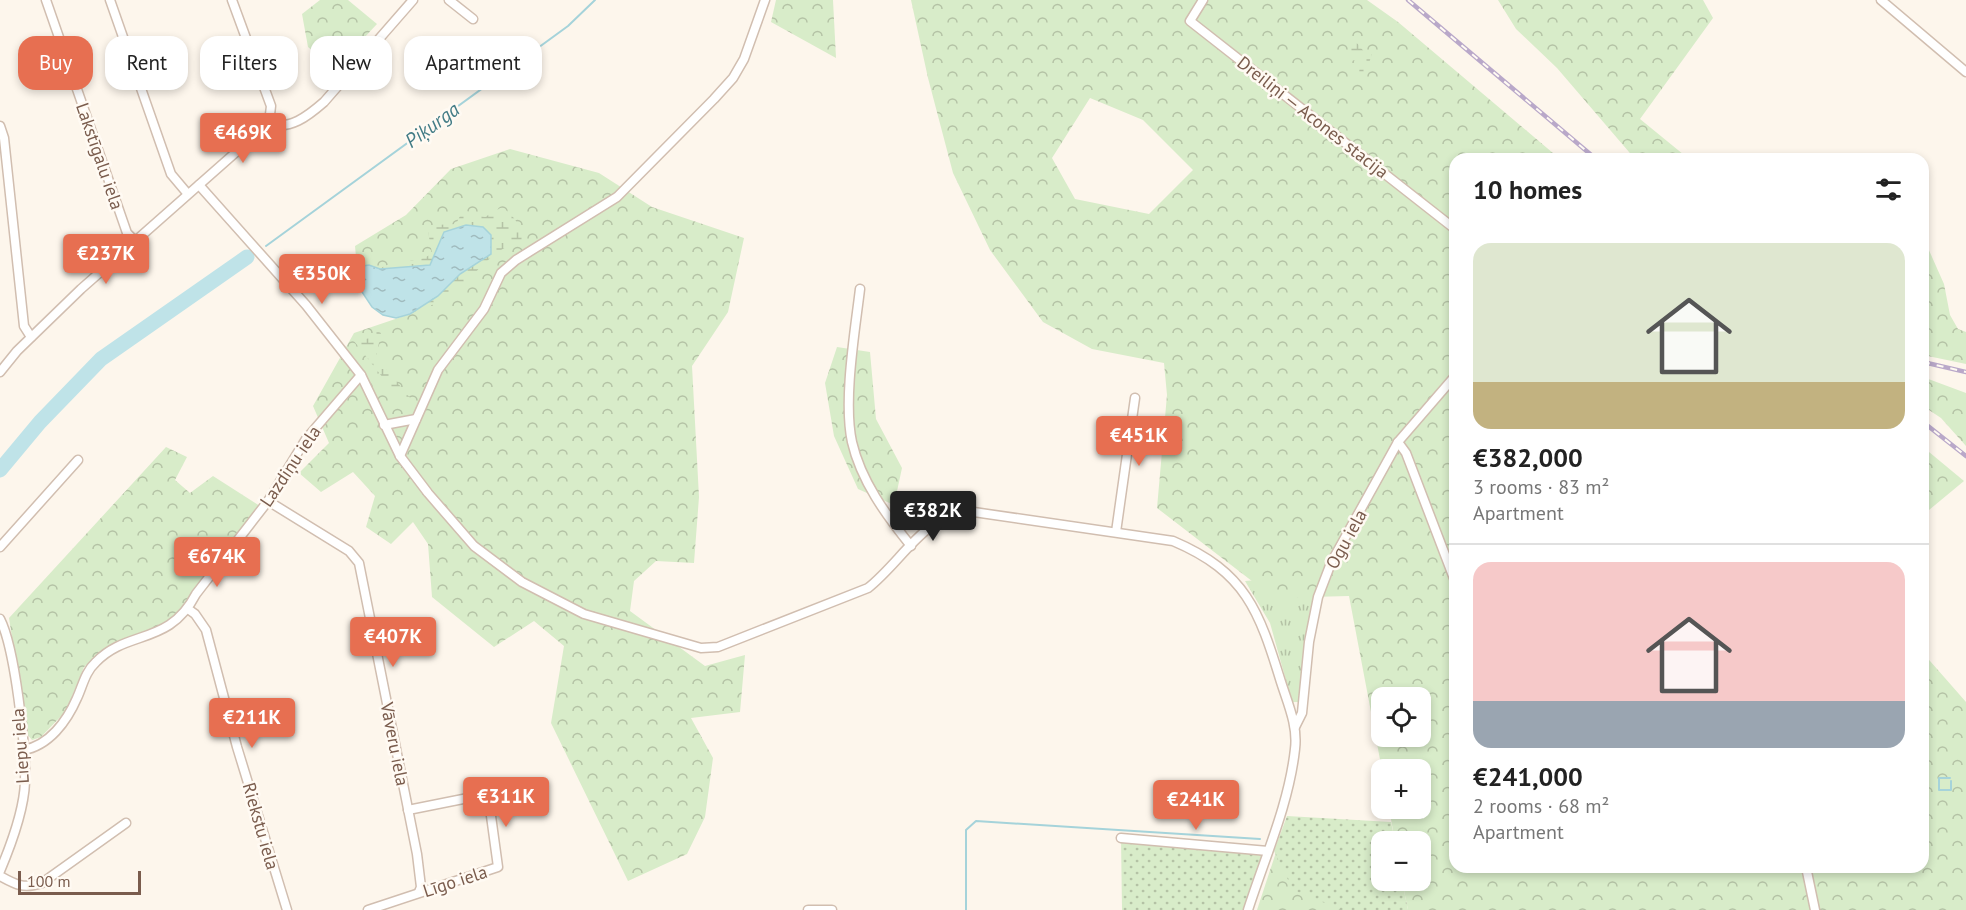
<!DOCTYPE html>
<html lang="en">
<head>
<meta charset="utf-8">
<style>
	:root { --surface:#fff; --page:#f2f2f2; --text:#222; --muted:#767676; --line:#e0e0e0; --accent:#e76f51 }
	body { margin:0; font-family:"PT Sans",sans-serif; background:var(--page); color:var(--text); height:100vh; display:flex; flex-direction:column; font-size:22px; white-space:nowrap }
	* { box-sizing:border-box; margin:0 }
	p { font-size:20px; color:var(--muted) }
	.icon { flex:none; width:33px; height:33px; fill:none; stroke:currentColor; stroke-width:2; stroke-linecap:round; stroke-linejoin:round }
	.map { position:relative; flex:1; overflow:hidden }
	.sheet { position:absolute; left:1449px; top:153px; width:480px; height:720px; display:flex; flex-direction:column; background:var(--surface); border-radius:18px; box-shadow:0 3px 9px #0003 }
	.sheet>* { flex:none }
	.banner { position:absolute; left:18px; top:36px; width:570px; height:54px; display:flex; gap:12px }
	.fabs { position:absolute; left:1371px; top:687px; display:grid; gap:12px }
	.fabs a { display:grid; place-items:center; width:60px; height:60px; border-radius:12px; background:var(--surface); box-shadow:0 3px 9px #0003; font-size:30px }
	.scale { position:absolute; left:18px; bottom:15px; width:123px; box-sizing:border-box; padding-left:6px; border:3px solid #7a5c4d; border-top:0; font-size:16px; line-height:21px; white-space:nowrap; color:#7a5c4d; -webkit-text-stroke:4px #fffaf3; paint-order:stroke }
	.price { position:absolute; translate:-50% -51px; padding:0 14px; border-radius:6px; background:var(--accent); color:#fff; font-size:20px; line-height:39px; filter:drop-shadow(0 2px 3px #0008) }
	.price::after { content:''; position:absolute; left:50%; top:36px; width:18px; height:14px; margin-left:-9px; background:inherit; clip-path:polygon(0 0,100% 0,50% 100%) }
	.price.active { background:#222; color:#fff }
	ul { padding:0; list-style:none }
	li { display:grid; align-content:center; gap:12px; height:318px; padding:0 24px }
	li+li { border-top:2px solid var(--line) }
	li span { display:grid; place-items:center; height:186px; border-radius:18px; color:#555 }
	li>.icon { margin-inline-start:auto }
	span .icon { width:108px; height:108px; fill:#fffc; stroke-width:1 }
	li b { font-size:26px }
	h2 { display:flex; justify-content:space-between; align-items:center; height:72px; padding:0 24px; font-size:26px }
	.chip { padding:0 21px; border-radius:18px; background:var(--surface); box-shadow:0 3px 9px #0003; font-size:21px; line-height:54px }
	.chip.active { background:var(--accent); color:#fff }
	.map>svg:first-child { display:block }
	.grass { fill:url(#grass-tufts) }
	.forest { fill:url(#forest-crowns); fill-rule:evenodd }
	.wetland { fill:url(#wetland-marsh) }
	.park { fill:url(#park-dots) }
	.water { fill:url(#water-ripples); stroke:#a5d3da; stroke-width:1.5 }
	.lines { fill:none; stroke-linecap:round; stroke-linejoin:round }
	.stream { stroke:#a5d3da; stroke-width:2 }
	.river { stroke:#bfe3e8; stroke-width:15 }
	.minor-casing { stroke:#d1beb0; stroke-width:11 }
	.minor { stroke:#fff; stroke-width:8 }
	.rail-casing { stroke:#b9a8c9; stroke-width:4.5 }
	.rail { stroke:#fffaf3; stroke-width:2; stroke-dasharray:7; stroke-linecap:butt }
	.labels { text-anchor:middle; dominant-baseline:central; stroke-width:5; stroke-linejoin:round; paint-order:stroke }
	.street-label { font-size:18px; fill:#7a5c4d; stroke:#fffaf3 }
	.water-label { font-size:20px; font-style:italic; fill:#437c86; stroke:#fffaf3 }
</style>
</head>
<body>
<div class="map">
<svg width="1966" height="910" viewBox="0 0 1966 910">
	<defs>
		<pattern id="grass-tufts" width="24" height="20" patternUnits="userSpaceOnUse" patternTransform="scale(1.5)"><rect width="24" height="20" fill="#d8ecc9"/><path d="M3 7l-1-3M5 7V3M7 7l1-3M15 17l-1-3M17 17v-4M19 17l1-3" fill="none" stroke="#b4c2a5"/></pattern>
		<pattern id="forest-crowns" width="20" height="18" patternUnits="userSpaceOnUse" patternTransform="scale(1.5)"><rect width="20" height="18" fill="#d8ecc9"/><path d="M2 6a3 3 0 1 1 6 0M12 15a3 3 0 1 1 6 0" fill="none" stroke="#b4c2a5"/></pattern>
		<pattern id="wetland-marsh" width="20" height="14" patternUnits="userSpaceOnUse" patternTransform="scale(1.5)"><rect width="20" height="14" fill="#d8ecc9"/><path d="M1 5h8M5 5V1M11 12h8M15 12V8" fill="none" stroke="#b4c2a5"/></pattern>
		<pattern id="park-dots" width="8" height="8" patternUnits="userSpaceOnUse" patternTransform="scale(1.5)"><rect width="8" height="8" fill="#d8ecc9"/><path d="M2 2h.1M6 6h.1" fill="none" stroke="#b4c2a5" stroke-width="1.8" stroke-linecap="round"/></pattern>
		<pattern id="water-ripples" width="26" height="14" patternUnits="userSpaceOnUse" patternTransform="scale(1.5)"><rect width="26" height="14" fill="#bfe3e8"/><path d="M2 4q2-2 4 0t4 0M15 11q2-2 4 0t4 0" fill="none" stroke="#a0bbbe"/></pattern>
	</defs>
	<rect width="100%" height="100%" fill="#fdf6ec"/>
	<polygon class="grass" points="1320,575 1310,610 1298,702 1292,702 1270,623 1245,581"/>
	<g class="forest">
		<polygon points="320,0 348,0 377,24 335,69 308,47 302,14"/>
		<polygon points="776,0 833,0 836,58 771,22"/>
		<path d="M911 0H1367L1398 22 1560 159H1455V867H1923V653L1966 702V910H1408L1402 881 1420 880V842L1395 841 1389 809 1420 808V770H1382L1349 596 1274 598 1157 508 1167 395 1164 363 1092 349 1043 322 990 250 953 173 928 78ZM1090 98 1143 120 1193 170 1149 214 1075 199 1052 158ZM1382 698H1420V736H1382Z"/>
		<polygon points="1498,0 1703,0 1713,18 1640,119 1689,159 1635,159 1557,68 1516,29"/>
		<polygon points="510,149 599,173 652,207 744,238 728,312 692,366 699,497 694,563 656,561 634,581 630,611 705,666 745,655 740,712 691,718 713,758 705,817 687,854 628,881 551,723 564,646 534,621 494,647 432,597 428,544 413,522 391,544 366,527 375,496 353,472 321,492 299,473 329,443 313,406 354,333 410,314 438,296 435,259 380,269 369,265 357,267 355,246 406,215 451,169"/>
		<polygon points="1923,209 1928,248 1944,284 1950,315 1958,329 1966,332 1966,364 1923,355"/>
		<polygon points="837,347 870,352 876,419 902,468 894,505 858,489 834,436 825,383"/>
		<polygon points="1923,377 1966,393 1966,446 1941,418 1923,406"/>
		<polygon points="166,447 187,457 175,480 190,493 213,476 260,506 180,610 163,625 103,650 84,667 66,711 41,737 32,740 27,734 9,618"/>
		<polygon points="1923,447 1964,481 1923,515"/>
		<polygon points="1279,843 1344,910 1257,910"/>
	</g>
	<g class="wetland">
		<polygon points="1352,37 1366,54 1372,54 1364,78 1353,85 1359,76 1360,61 1350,60 1347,57"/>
		<path d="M502 207C514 216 524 228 521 243 492 245 473 281 449 296 438 304 422 308 410 314L438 296 460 274 467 272 483 227 466 225 444 232 430 266 380 269C396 257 419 265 432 253L428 232 435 225 456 224 462 212 466 211 485 217Z"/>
		<polygon points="375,330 381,333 376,357 416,405 409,411 354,341 371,338"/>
	</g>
	<g class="park">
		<polygon points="1287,816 1391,822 1395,841 1382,842 1382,880 1402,881 1408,910 1342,910 1293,890 1274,851"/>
		<polygon points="1121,838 1268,851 1248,910 1122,910"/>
	</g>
	<polygon class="water" points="466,225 483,227 491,235 491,254 460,274 438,296 410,314 396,318 383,315 372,307 356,283 354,277 357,267 369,265 380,269 430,265 444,232"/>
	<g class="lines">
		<g class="stream">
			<polyline points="266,246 568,26 595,0"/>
			<polyline points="1950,778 1939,778 1939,790 1951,790 1951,781"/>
			<polyline points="966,910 966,830 976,821 1260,839"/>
		</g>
		<polyline class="river" points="0,470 40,422 101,359 247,257"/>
		<g class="minor-casing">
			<g id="minor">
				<polyline points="46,0 127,233 136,242"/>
				<polyline points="110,0 171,174 187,193"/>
				<polyline points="232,0 271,106 269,123"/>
				<polyline points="449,0 473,19"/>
				<polyline points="1203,0 1190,21 1455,229"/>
				<polyline points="1881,0 1966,72"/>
				<path d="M269 123C289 131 308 116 324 102L413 0"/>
				<polyline points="0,126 4,138 24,326 31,337"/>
				<path d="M199 185 306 305 361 375 400 456 428 493 474 546 522 582 584 614 701 648 718 647 868 588C902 561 922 518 967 511L1173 541C1246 572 1259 611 1281 682 1288 704 1298 726 1295 749 1289 804 1265 857 1248 910"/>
				<path d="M860 289C855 331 843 401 852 442 861 481 886 515 911 546"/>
				<polyline points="0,372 17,351 81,289 269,123"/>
				<polyline points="384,425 416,419"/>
				<polyline points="1398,442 1406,453 1455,581"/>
				<polyline points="400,456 438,370 484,309 501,273 516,260 617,197 714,99 733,78 744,59 765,0"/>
				<polyline points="268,501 349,551 359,563 417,854 421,887 419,892"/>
				<polyline points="1116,532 1135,398"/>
				<polyline points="0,547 78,460"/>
				<polyline points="188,609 195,614 206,630 237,747 287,910"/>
				<path d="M0 619C15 648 26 748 25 782 24 810 11 845 0 871"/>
				<polyline points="1295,727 1302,713 1309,642 1318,597 1331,563 1398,442 1455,376"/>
				<path d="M23 750C49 746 67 721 77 698 83 685 85 672 96 662 128 629 169 646 196 594L268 501 306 439 361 375"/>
				<polyline points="1121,838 1268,851"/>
				<polyline points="1806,867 1815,910"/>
				<path d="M0 876C16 885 24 889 42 883L126 823"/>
				<polyline points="368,910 498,867 488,794 408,810"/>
				<polyline points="808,910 832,910"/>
			</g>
		</g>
		<use href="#minor" class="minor"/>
		<g class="rail-casing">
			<g id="rail">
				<polyline points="1408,0 1596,159"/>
				<polyline points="1923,362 1966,372"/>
				<polyline points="1923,407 1924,408"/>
				<polyline points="1923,422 1966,456"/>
			</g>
		</g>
		<use href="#rail" class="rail"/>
	</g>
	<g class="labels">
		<g class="street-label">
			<text transform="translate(1313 117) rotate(38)">Dreiliņi — Acones stacija</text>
			<text transform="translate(100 156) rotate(71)">Lakstīgalu iela</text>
			<text transform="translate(290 466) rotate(-56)">Lazdiņu iela</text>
			<text transform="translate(1346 539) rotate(-61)">Ogu iela</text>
			<text transform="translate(395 744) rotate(79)">Vāveru iela</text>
			<text transform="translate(20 746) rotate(-94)">Liepu iela</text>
			<text transform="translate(261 826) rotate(74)">Riekstu iela</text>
			<text transform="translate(455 881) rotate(-18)">Līgo iela</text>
		</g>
		<g class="water-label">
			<text transform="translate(432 125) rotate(-36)">Piķurga</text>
		</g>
	</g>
</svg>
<div class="fabs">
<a><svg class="icon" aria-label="locate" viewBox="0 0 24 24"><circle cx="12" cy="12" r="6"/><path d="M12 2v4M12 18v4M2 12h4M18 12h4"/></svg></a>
<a>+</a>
<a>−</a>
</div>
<div class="scale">100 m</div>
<b class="price" style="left:243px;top:164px">€469K</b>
<b class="price" style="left:106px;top:285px">€237K</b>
<b class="price" style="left:322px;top:305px">€350K</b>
<b class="price" style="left:1139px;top:467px">€451K</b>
<b class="price active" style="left:933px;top:542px">€382K</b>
<b class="price" style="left:217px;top:588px">€674K</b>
<b class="price" style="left:393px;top:668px">€407K</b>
<b class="price" style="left:252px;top:749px">€211K</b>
<b class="price" style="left:506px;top:828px">€311K</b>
<b class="price" style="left:1196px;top:831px">€241K</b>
<div class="banner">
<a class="chip active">Buy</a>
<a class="chip">Rent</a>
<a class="chip">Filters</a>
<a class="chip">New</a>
<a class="chip">Apartment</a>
</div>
<section class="sheet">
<h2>10 homes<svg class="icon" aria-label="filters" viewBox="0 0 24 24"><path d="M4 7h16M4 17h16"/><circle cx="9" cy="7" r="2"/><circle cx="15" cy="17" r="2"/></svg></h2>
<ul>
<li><span style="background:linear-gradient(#dfe7d0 75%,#c2b280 0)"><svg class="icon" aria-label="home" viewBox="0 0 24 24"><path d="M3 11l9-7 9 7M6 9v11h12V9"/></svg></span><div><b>€382,000</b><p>3 rooms · 83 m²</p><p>Apartment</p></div></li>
<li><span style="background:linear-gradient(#f6c9c9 75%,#9aa5b1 0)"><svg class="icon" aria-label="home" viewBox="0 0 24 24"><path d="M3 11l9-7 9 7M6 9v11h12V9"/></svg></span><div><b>€241,000</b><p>2 rooms · 68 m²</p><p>Apartment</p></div></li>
</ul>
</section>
</div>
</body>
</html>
